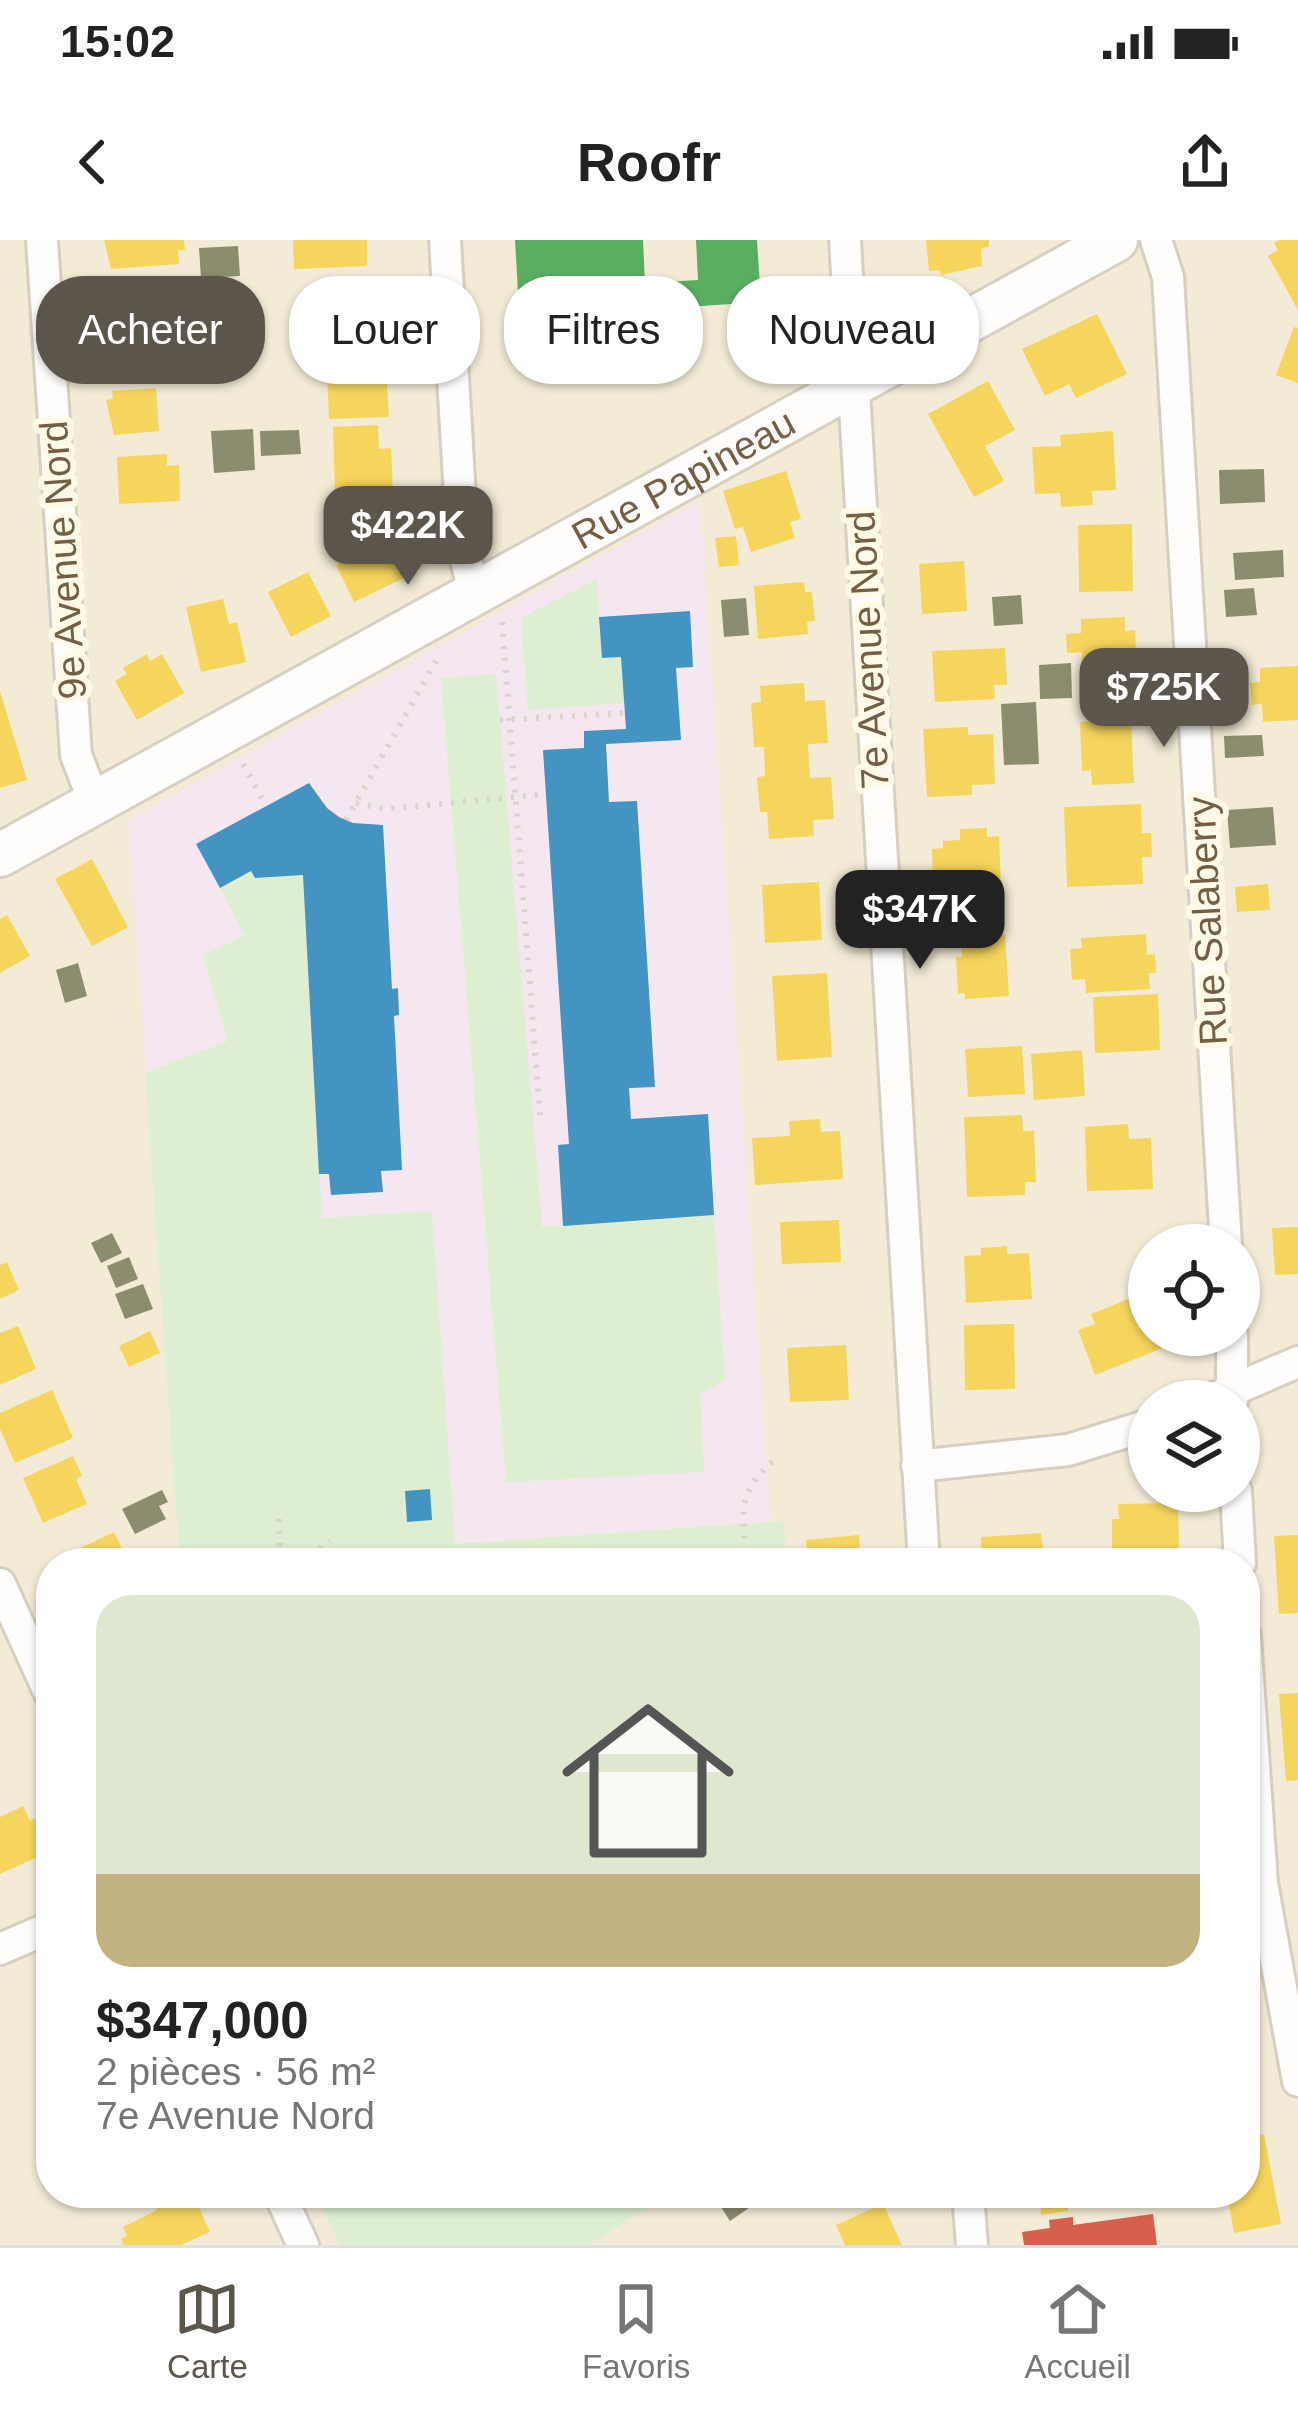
<!DOCTYPE html>
<html lang="fr">
<head>
<meta charset="utf-8">
<style>
	:root { --surface:#fff; --page:#f6f6f6; --text:#222; --muted:#767676; --line:#e0e0e0; --accent:#5c554b }
	body { margin:0; font-family:Helvetica,sans-serif; background:var(--page); color:var(--text); height:100vh; display:flex; flex-direction:column; font-size:45px; white-space:nowrap }
	* { box-sizing:border-box; margin:0 }
	p { font-size:39px; color:var(--muted) }
	.icon { flex:none; width:66px; height:66px; fill:none; stroke:currentColor; stroke-width:2; stroke-linecap:round; stroke-linejoin:round }
	.map { position:relative; flex:1; overflow:hidden }
	.panel { position:absolute; left:36px; top:1308px; width:1224px; height:660px; display:flex; flex-direction:column; background:var(--surface); border-radius:48px; box-shadow:0 3px 9px #0004 }
	.panel>* { flex:none }
	.top-card { position:absolute; left:36px; top:36px; width:1227px; height:108px; display:flex; gap:24px }
	.tools { position:absolute; left:1128px; top:984px; display:grid; gap:24px }
	.tools a { display:grid; place-items:center; width:132px; height:132px; border-radius:50%; background:var(--surface); box-shadow:0 3px 9px #0004; font-size:60px }
	.price { position:absolute; translate:-50% -102px; padding:0 27px; border-radius:24px; background:var(--accent); color:#fff; font-size:39px; line-height:78px; filter:drop-shadow(0 3px 6px #0008) }
	.price::after { content:''; position:absolute; left:50%; top:72px; width:36px; height:27px; margin-left:-18px; background:inherit; clip-path:polygon(0 0,100% 0,50% 100%) }
	.price.active { background:#222; color:#fff }
	ul { padding:0; list-style:none }
	li { display:grid; align-content:center; gap:24px; height:636px; padding:0 60px }
	li span { display:grid; place-items:center; height:372px; border-radius:36px; color:#555 }
	li>.icon { margin-inline-start:auto }
	span .icon { width:216px; height:216px; fill:#fffc; stroke-width:1 }
	li b { font-size:51px }
	.chip { padding:0 42px; border-radius:48px; background:var(--surface); box-shadow:0 3px 9px #0004; font-size:42px; line-height:108px }
	.chip.active { background:var(--accent); color:#fff }
	.status { display:flex; justify-content:space-between; align-items:center; height:84px; padding:0 60px; background:var(--surface); direction:ltr }
	.status svg { height:33px; fill:currentColor }
	header { display:flex; justify-content:space-between; align-items:center; height:156px; padding:0 60px; background:var(--surface); font-size:54px; font-weight:700 }
	.dock { display:flex; justify-content:space-around; align-items:center; height:168px; border-top:3px solid var(--line); background:var(--surface); font-size:33px; color:var(--muted) }
	.dock a { display:grid; justify-items:center; gap:6px }
	.dock .active { color:var(--accent) }
	.map>svg:first-child { display:block }
	.residential { fill:#f3ebd6; fill-rule:evenodd }
	.education { fill:#f5e7f0 }
	.green { fill:#ddefd0 }
	.homes { fill:#f6d55c }
	.shops { fill:#d6604d }
	.schools { fill:#4393c3 }
	.public { fill:#5aae61 }
	.industry { fill:#8c8c6e }
	.lines { fill:none; stroke-linecap:round; stroke-linejoin:round }
	.street-casing { stroke:#d6cfc1; stroke-width:36 }
	.secondary-casing { stroke:#d6d0c3; stroke-width:48 }
	.path { stroke:#d9d3cb; stroke-width:6; stroke-dasharray:3 9; stroke-linecap:butt }
	.street { stroke:#fefdfb; stroke-width:30 }
	.secondary { stroke:#fefdfb; stroke-width:42 }
	.labels { text-anchor:middle; dominant-baseline:central; stroke-width:12; stroke-linejoin:round; paint-order:stroke }
	.street-label { font-size:39px; fill:#745f46; stroke:#fffae7 }
</style>
</head>
<body>
<div class="status"><b>15:02</b><svg viewBox="0 0 49 12"><path d="M0 12V9h3v3zM5 12V6h3v6zM10 12V3h3v9zM15 12V0h3v12zM26 1h20v11H26zM47 4h2v5h-2z"/></svg></div>
<header><svg class="icon" aria-label="back" viewBox="0 0 24 24"><path d="M15 5l-7 7 7 7"/></svg>Roofr<svg class="icon" aria-label="share" viewBox="0 0 24 24"><path d="M12 15V3M7 8l5-5 5 5M5 13v7h14v-7"/></svg></header>
<div class="map">
<svg width="1298" height="2005" viewBox="0 0 1298 2005">
	<rect width="100%" height="100%" fill="#f7f3e6"/>
	<path class="residential" d="M0 0H1298V2005H0ZM1149 1005H1239V1095H1149ZM1149 1161H1239V1251H1149ZM51 1323H1245V1953H51Z"/>
	<polygon class="education" points="700,260 771,1282 455,1304 452,1270 178,1284 128,580"/>
	<g class="green">
		<polygon points="597,339 602,418 621,417 625,463 528,470 521,378"/>
		<polygon points="496,434 542,987 714,975 725,1140 700,1154 704,1232 506,1242 441,438"/>
		<polygon points="251,631 255,638 303,635 322,978 432,971 455,1304 784,1281 786,1323 180,1323 145,833 228,801 203,715 245,696 220,648"/>
		<polygon points="316,1953 671,1953 588,2005 340,2005"/>
	</g>
	<g class="homes">
		<polygon points="104,0 184,0 185,10 178,10 179,24 111,29"/>
		<polygon points="293,0 367,0 367,26 294,29"/>
		<polygon points="926,0 989,0 989,7 981,8 982,26 941,35 940,30 929,31"/>
		<polygon points="1279,0 1298,0 1298,70 1268,16 1278,10 1274,3"/>
		<polygon points="371,47 373,98 304,101 301,51"/>
		<polygon points="146,64 146,69 166,69 167,114 127,115 126,110 115,111 109,87 115,87 114,72 123,72 123,65"/>
		<polygon points="1097,74 1127,134 1076,158 1069,144 1045,156 1022,109"/>
		<polygon points="1294,87 1298,88 1298,143 1276,135"/>
		<polygon points="386,130 389,177 329,179 327,132"/>
		<polygon points="988,141 1015,190 985,206 1004,241 974,257 928,174"/>
		<polygon points="156,148 159,191 114,195 106,160 113,159 112,151"/>
		<polygon points="378,185 379,209 391,208 393,251 335,254 333,187"/>
		<polygon points="1113,191 1116,250 1092,251 1093,265 1061,267 1060,253 1035,254 1032,207 1061,206 1060,195"/>
		<polygon points="167,214 167,226 179,225 180,261 119,264 117,217"/>
		<polygon points="786,231 801,279 790,282 795,298 751,312 743,287 735,289 723,251"/>
		<polygon points="1132,284 1133,351 1079,352 1078,285"/>
		<polygon points="736,296 739,325 719,327 715,298"/>
		<polygon points="385,301 404,338 354,362 336,325"/>
		<polygon points="964,321 967,371 922,374 919,324"/>
		<polygon points="308,332 331,376 291,397 268,352"/>
		<polygon points="804,342 805,352 812,352 815,381 807,382 808,394 758,399 754,346"/>
		<polygon points="223,359 229,384 237,382 246,422 201,432 186,367"/>
		<polygon points="1125,377 1125,391 1135,390 1136,410 1126,411 1127,436 1083,438 1082,412 1067,413 1066,394 1081,393 1081,379"/>
		<polygon points="1005,408 1007,445 994,445 995,459 935,462 932,411"/>
		<polygon points="147,414 150,421 162,414 184,453 137,480 115,441 127,434 123,428"/>
		<polygon points="1298,426 1298,480 1263,482 1262,464 1252,465 1250,443 1260,442 1260,428"/>
		<polygon points="804,443 805,461 825,460 828,503 808,504 810,538 831,537 834,579 813,580 814,596 769,599 767,572 760,572 757,537 765,536 764,507 754,507 751,463 761,462 760,446"/>
		<polygon points="0,451 27,540 0,548"/>
		<polygon points="1131,480 1134,543 1092,545 1091,530 1082,531 1080,482"/>
		<polygon points="968,487 968,495 993,494 995,544 972,545 972,555 927,557 923,489"/>
		<polygon points="1141,564 1142,593 1151,593 1152,617 1142,617 1143,644 1067,647 1064,567"/>
		<polygon points="987,588 987,597 999,596 1001,646 945,648 945,638 933,639 932,609 943,608 943,601 960,600 960,589"/>
		<polygon points="92,619 128,687 92,706 55,639"/>
		<polygon points="819,642 822,700 765,703 762,645"/>
		<polygon points="1268,644 1270,670 1237,672 1235,647"/>
		<polygon points="7,675 30,716 0,733 0,679"/>
		<polygon points="996,685 996,695 1005,694 1009,756 965,759 965,753 958,754 956,717 962,717 961,696 969,696 968,687"/>
		<polygon points="1146,694 1147,715 1155,714 1156,733 1149,733 1150,749 1086,753 1085,739 1072,740 1070,709 1082,708 1081,698"/>
		<polygon points="827,733 832,817 777,821 772,736"/>
		<polygon points="1158,754 1160,810 1095,813 1093,757"/>
		<polygon points="1022,806 1025,854 968,857 965,809"/>
		<polygon points="1082,810 1085,856 1034,860 1031,814"/>
		<polygon points="1022,875 1023,891 1034,891 1036,942 1025,942 1025,955 967,957 964,877"/>
		<polygon points="820,879 821,892 840,891 843,939 755,945 752,898 790,896 789,881"/>
		<polygon points="1128,884 1129,899 1151,898 1153,949 1087,951 1085,887"/>
		<polygon points="839,980 841,1022 782,1024 780,982"/>
		<polygon points="1298,987 1298,1034 1275,1035 1272,988"/>
		<polygon points="1007,1006 1007,1014 1029,1013 1032,1059 966,1063 964,1016 981,1015 981,1008"/>
		<polygon points="7,1022 19,1050 0,1059 0,1025"/>
		<polygon points="1136,1056 1140,1066 1149,1062 1149,1095 1169,1095 1173,1104 1095,1135 1078,1090 1095,1084 1091,1074"/>
		<polygon points="1014,1084 1015,1149 965,1150 964,1085"/>
		<polygon points="18,1086 36,1129 0,1145 0,1093"/>
		<polygon points="150,1091 160,1113 129,1127 119,1106"/>
		<polygon points="846,1105 849,1160 790,1162 787,1108"/>
		<polygon points="52,1150 73,1198 15,1223 0,1189 0,1173"/>
		<polygon points="73,1216 82,1236 76,1239 87,1264 43,1283 23,1238"/>
		<polygon points="1178,1263 1179,1312 1112,1313 1112,1279 1119,1279 1118,1264"/>
		<polygon points="114,1292 129,1323 64,1323 61,1317"/>
		<polygon points="1041,1293 1043,1310 1049,1310 1050,1323 983,1323 981,1297"/>
		<polygon points="859,1295 860,1315 851,1316 852,1323 807,1323 806,1300"/>
		<polygon points="1298,1295 1298,1373 1279,1374 1274,1296"/>
		<polygon points="1298,1453 1298,1540 1286,1541 1279,1454"/>
		<polygon points="23,1566 30,1581 43,1575 51,1603 43,1606 46,1613 0,1634 0,1577"/>
		<polygon points="1245,1838 1257,1890 1245,1893"/>
		<polygon points="1264,1894 1281,1984 1234,1993 1227,1953 1245,1953 1245,1898"/>
		<polygon points="167,1953 181,1953 183,1959 193,1954 210,1992 181,2005 124,2005 121,1999 127,1996 123,1987 157,1970 152,1960"/>
		<polygon points="1024,1953 1082,1953 1083,1960 1068,1962 1068,1971 1041,1975 1040,1965 1025,1967"/>
		<polygon points="883,1964 902,2005 845,2005 836,1985"/>
	</g>
	<polygon class="shops" points="1153,1974 1157,2005 1024,2005 1022,1992 1050,1988 1049,1980 1073,1977 1073,1985"/>
	<g class="schools">
		<polygon points="690,371 693,427 676,428 681,500 606,504 609,562 637,561 655,847 629,848 631,879 708,874 714,975 563,986 558,905 569,904 543,510 584,508 584,491 626,489 621,417 602,418 599,377"/>
		<polygon points="309,543 327,568 339,577 353,583 383,585 392,749 398,748 399,775 394,776 402,930 381,931 383,952 331,955 329,934 319,934 303,635 255,638 251,631 220,648 196,604"/>
		<polygon points="430,1249 432,1280 407,1282 405,1251"/>
	</g>
	<polygon class="public" points="515,0 643,0 645,43 698,40 696,0 757,0 761,62 687,67 686,56 663,58 664,78 639,79 641,102 530,108 530,98 508,100 508,86 529,85 527,51 518,52"/>
	<g class="industry">
		<polygon points="238,6 240,36 201,38 199,8"/>
		<polygon points="253,189 255,230 214,233 211,191"/>
		<polygon points="299,190 301,214 261,216 260,191"/>
		<polygon points="1264,229 1265,262 1220,264 1219,230"/>
		<polygon points="1283,310 1284,337 1235,340 1233,313"/>
		<polygon points="1254,348 1257,375 1226,377 1224,350"/>
		<polygon points="1021,355 1023,384 994,386 992,357"/>
		<polygon points="746,358 749,395 724,397 721,360"/>
		<polygon points="1071,423 1072,458 1040,459 1039,425"/>
		<polygon points="1036,462 1039,524 1004,525 1001,464"/>
		<polygon points="1262,495 1264,516 1225,518 1224,496"/>
		<polygon points="1273,567 1276,605 1230,608 1227,570"/>
		<polygon points="78,723 87,756 65,763 56,730"/>
		<polygon points="112,993 122,1013 101,1023 91,1003"/>
		<polygon points="129,1017 138,1039 116,1048 107,1026"/>
		<polygon points="143,1044 153,1069 125,1079 115,1054"/>
		<polygon points="162,1250 168,1262 159,1266 166,1279 135,1294 122,1269"/>
		<polygon points="712,1953 771,1953 730,1981"/>
	</g>
	<g class="lines">
		<g class="street-casing">
			<g id="street">
				<polyline points="42,0 76,515 95,564"/>
				<polyline points="445,0 463,308 475,356"/>
				<polyline points="845,0 924,1323"/>
				<polyline points="1156,0 1168,37 1226,1005"/>
				<polyline points="1232,1095 1232,1161"/>
				<polyline points="1207,1161 1298,1122"/>
				<polyline points="917,1226 1068,1210 1149,1185"/>
				<polyline points="1236,1251 1240,1323"/>
				<polyline points="0,1344 51,1456"/>
				<polyline points="1245,1396 1262,1643 1298,1841"/>
				<polyline points="0,1709 51,1687"/>
				<polyline points="279,1953 303,2005"/>
				<polyline points="968,1953 972,2005"/>
			</g>
		</g>
		<g class="secondary-casing">
			<g id="secondary">
				<path id="s1" d="M0 615 1116 0"/>
			</g>
		</g>
		<g class="path">
			<polyline points="502,382 540,875"/>
			<polyline points="500,480 625,473"/>
			<polyline points="243,524 266,566"/>
			<polyline points="356,563 385,569 546,554"/>
			<polyline points="346,580 439,416"/>
			<polyline points="279,1279 280,1323"/>
			<polyline points="300,1323 330,1301"/>
			<path d="M746 1323C744 1277 734 1253 774 1221"/>
		</g>
		<use href="#street" class="street"/>
		<use href="#secondary" class="secondary"/>
	</g>
	<g class="labels">
		<g class="street-label">
			<text stroke="none"><textPath href="#s1" startOffset="780">Rue Papineau</textPath></text>
			<text transform="translate(63 320) rotate(-94)">9e Avenue Nord</text>
			<text transform="translate(868 410) rotate(-93)">7e Avenue Nord</text>
			<text transform="translate(1207 681) rotate(-93)">Rue Salaberry</text>
		</g>
	</g>
</svg>
<div class="tools">
<a><svg class="icon" aria-label="locate" viewBox="0 0 24 24"><circle cx="12" cy="12" r="6"/><path d="M12 2v4M12 18v4M2 12h4M18 12h4"/></svg></a>
<a><svg class="icon" aria-label="layers" viewBox="0 0 24 24"><path d="M12 4l9 5-9 5-9-5zM3 14l9 5 9-5"/></svg></a>
</div>
<b class="price" style="left:408px;top:348px">$422K</b>
<b class="price" style="left:1164px;top:510px">$725K</b>
<b class="price active" style="left:920px;top:732px">$347K</b>
<div class="top-card">
<a class="chip active">Acheter</a>
<a class="chip">Louer</a>
<a class="chip">Filtres</a>
<a class="chip">Nouveau</a>
</div>
<section class="panel">
<ul>
<li><span style="background:linear-gradient(#dfe7d0 75%,#c2b280 0)"><svg class="icon" aria-label="home" viewBox="0 0 24 24"><path d="M3 11l9-7 9 7M6 9v11h12V9"/></svg></span><div><b>$347,000</b><p>2 pièces · 56 m²</p><p>7e Avenue Nord</p></div></li>
</ul>
</section>
</div>
<nav class="dock">
<a class="active"><svg class="icon" aria-label="map" viewBox="0 0 24 24"><path d="M3 6l6-2 6 2 6-2v14l-6 2-6-2-6 2zM9 4v14M15 6v14"/></svg>Carte</a>
<a><svg class="icon" aria-label="saved" viewBox="0 0 24 24"><path d="M7 4h10v16l-5-4-5 4z"/></svg>Favoris</a>
<a><svg class="icon" aria-label="home" viewBox="0 0 24 24"><path d="M3 11l9-7 9 7M6 9v11h12V9"/></svg>Accueil</a>
</nav>
</body>
</html>
